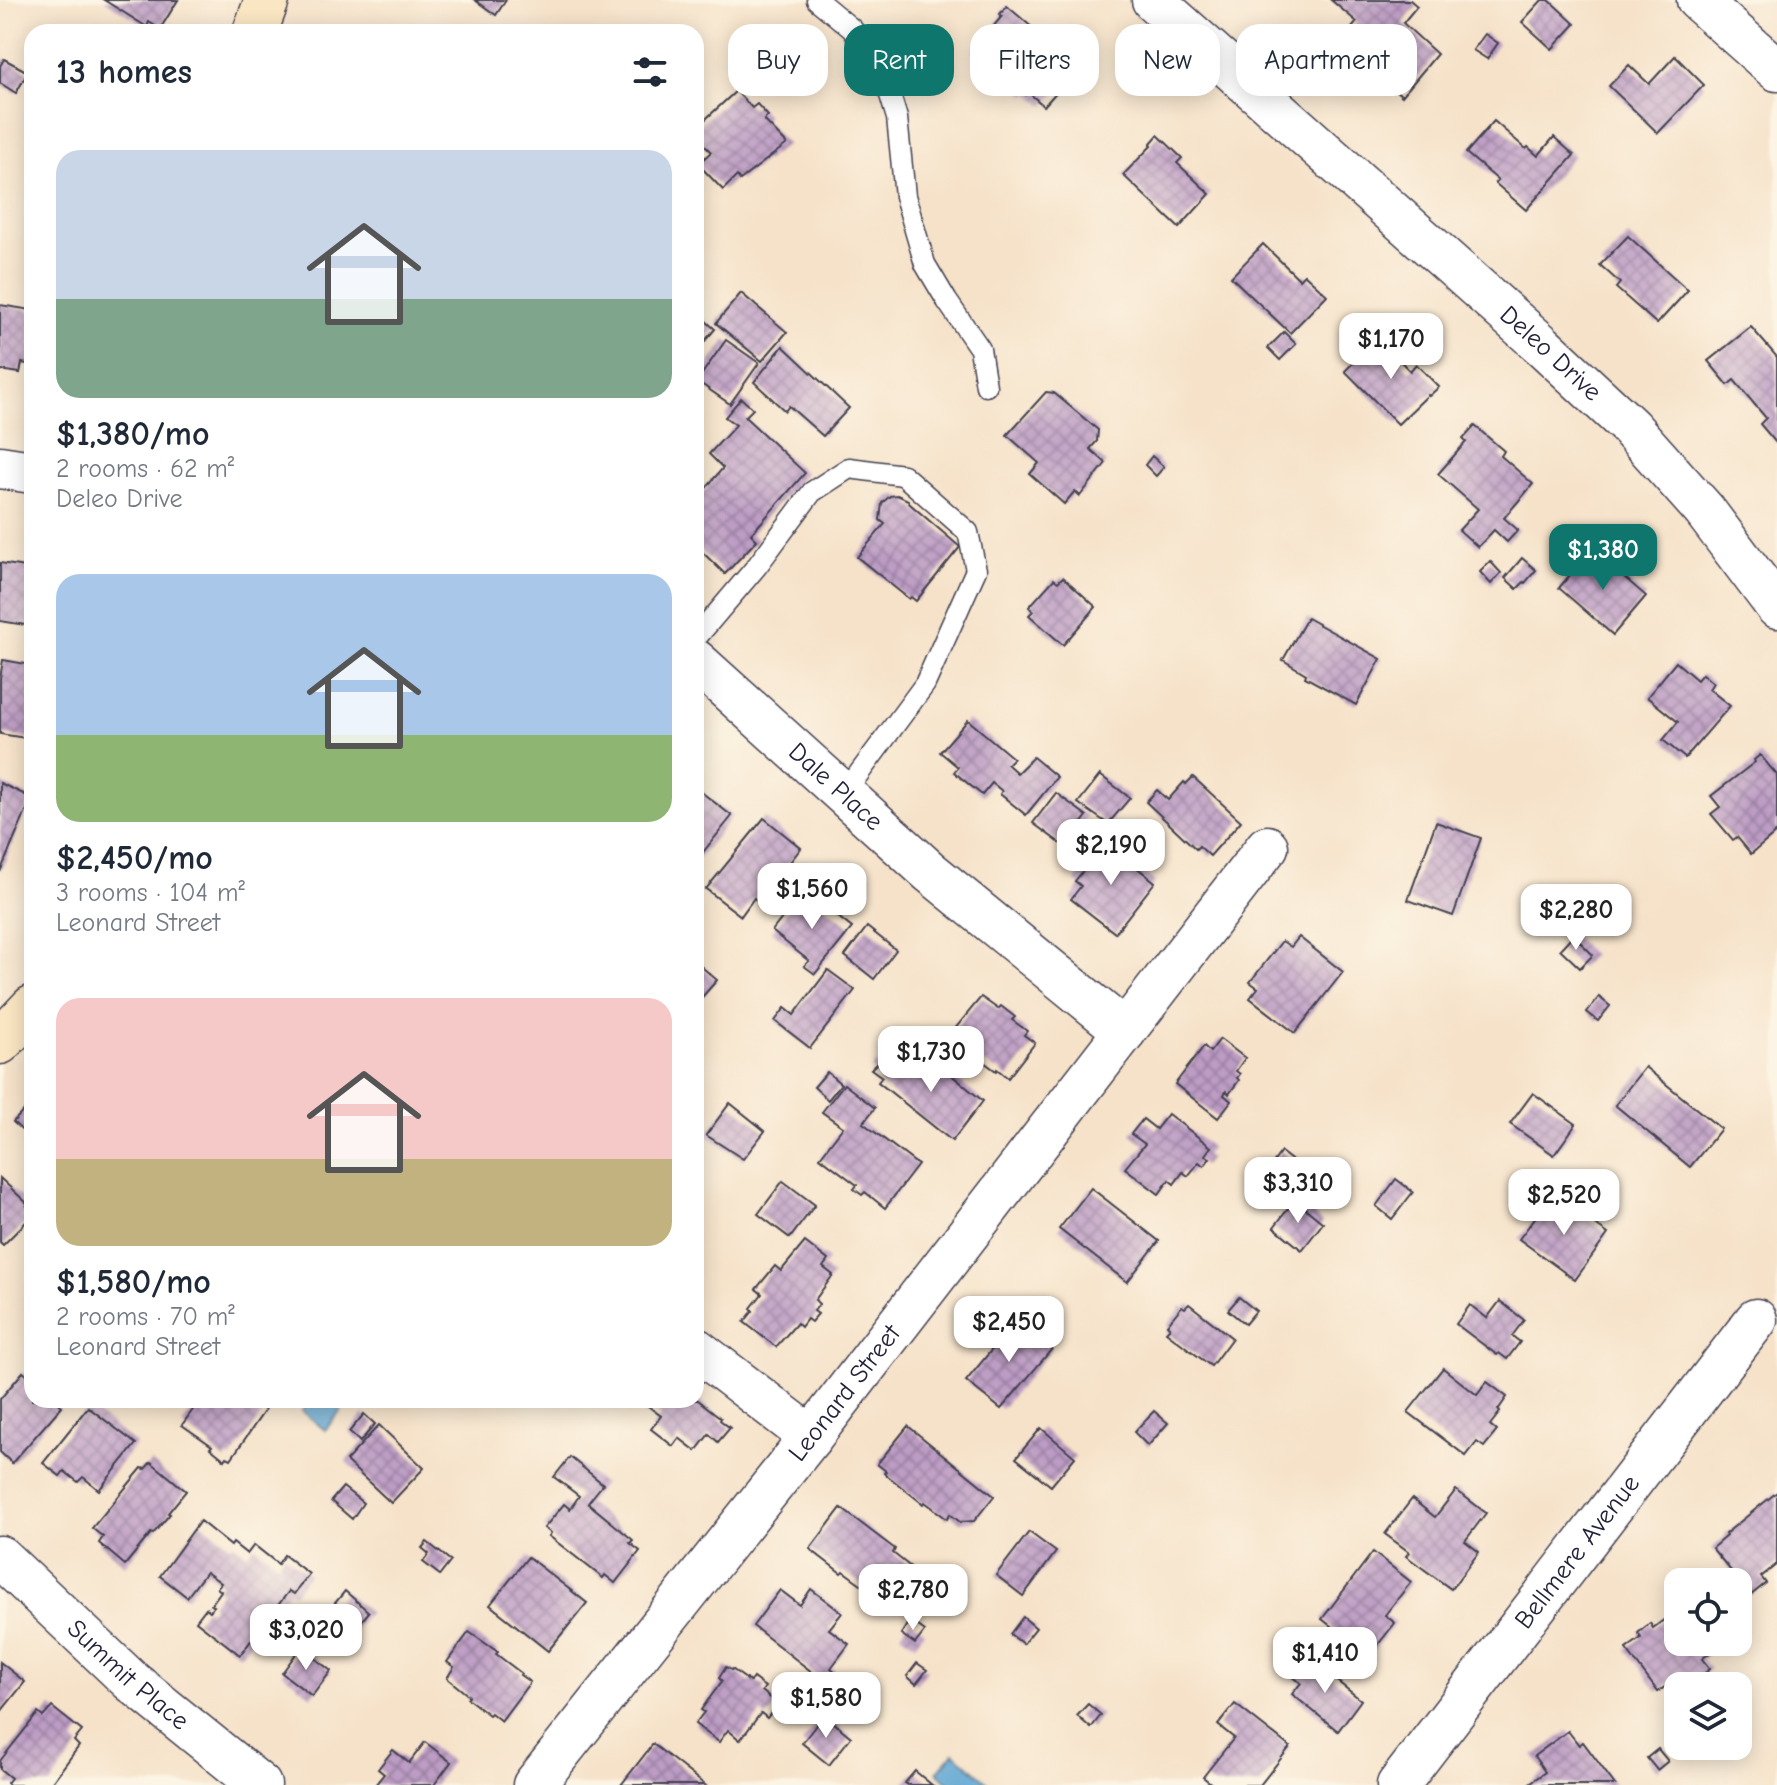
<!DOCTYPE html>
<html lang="en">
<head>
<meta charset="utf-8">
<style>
	:root { --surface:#fff; --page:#f2f2f3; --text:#1f2937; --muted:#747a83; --accent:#0f766e }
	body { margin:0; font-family:"Comic Neue",sans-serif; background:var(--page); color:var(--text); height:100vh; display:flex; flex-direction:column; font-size:30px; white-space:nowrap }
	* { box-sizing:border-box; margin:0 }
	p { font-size:26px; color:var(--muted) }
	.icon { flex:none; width:44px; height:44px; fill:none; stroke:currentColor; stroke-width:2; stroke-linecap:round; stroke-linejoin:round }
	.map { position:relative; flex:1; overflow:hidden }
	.side { position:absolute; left:24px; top:24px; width:680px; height:1384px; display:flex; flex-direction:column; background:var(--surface); border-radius:24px; box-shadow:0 4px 20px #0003 }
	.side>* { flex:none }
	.guide { position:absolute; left:728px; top:24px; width:760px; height:72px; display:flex; gap:16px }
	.tools { position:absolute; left:1664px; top:1568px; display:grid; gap:16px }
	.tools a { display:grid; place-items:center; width:88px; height:88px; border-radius:16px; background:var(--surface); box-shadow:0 4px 20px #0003; font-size:40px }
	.price { position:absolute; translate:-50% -68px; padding:0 18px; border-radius:16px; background:#fff; color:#222; font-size:26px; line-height:52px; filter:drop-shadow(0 2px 4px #0008) }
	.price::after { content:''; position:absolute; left:50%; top:48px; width:24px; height:18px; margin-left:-12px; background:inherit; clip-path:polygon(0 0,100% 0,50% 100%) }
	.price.on { background:var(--accent); color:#fff }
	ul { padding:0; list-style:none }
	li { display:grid; align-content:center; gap:16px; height:424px; padding:0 32px }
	li span { display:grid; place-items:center; height:248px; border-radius:24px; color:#555 }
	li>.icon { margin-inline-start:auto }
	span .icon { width:144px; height:144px; fill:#fffc; stroke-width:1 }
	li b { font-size:34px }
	h2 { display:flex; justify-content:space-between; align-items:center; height:96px; padding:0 32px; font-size:34px }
	.chip { padding:0 28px; border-radius:24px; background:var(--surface); box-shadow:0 4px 20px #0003; font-size:28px; line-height:72px }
	.chip.on { background:var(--accent); color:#fff }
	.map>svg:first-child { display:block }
	.water { fill:#5da5d3; stroke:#406487; stroke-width:2 }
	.building { fill:url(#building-cross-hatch) }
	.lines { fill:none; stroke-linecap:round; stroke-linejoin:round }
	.lane-casing { stroke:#423f50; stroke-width:23 }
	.street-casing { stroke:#423f50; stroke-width:45 }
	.secondary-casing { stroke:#423f50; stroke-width:47 }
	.lane { stroke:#fff; stroke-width:20 }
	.street { stroke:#fff; stroke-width:42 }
	.secondary { stroke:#fbe6c3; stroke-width:44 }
	.labels { text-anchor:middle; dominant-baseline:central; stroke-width:8; stroke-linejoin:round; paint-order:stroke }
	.street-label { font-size:26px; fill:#22223b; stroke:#fcf5e5 }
</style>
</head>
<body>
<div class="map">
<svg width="1777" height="1785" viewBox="0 0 1777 1785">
	<defs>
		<pattern id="building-cross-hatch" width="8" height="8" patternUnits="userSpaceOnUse" patternTransform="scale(2)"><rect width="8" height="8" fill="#bd9cc5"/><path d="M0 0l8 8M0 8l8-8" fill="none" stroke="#997fa1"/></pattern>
	</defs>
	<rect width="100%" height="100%" fill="#fcf5e5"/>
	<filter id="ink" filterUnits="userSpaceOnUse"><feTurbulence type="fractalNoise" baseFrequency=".0125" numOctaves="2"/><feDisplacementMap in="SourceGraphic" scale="16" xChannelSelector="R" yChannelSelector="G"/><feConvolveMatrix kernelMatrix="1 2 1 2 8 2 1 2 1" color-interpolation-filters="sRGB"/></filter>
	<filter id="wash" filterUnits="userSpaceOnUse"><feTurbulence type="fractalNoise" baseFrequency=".006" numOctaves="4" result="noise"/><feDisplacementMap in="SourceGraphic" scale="32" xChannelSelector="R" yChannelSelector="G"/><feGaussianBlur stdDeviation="1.8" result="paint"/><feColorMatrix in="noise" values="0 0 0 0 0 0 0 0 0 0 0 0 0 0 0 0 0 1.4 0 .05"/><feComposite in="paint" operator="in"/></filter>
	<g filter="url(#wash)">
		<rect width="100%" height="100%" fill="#f6e2c9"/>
		<g class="water">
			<polygon points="312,1400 350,1400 325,1430 302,1411"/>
			<polygon points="954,1753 991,1785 952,1785 937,1772"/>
		</g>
		<g id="blocks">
			<g class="building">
				<polygon points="104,0 178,0 160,29 149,22 147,27"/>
				<polygon points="475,0 506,0 496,15"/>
				<polygon points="1331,0 1410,0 1417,6 1403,23 1437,54 1402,96 1377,74 1382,67 1375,61 1370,67 1357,55 1362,49 1346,35 1357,22"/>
				<polygon points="1542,0 1549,0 1575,24 1552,49 1522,22"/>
				<polygon points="1007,6 1041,35 1039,38 1060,56 1043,76 1059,89 1044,106 1029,93 1026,95 973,51 1002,16 1000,14"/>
				<polygon points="1485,34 1498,43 1487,59 1473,50"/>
				<polygon points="1675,56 1704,85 1658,133 1609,86 1629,65 1649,84"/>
				<polygon points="4,59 28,72 16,93 0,83 0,66"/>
				<polygon points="934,62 945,73 934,84 923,73"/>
				<polygon points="736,91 752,108 757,104 768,116 764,120 787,144 740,180 737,176 723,190 698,164 711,152 696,137 696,128"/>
				<polygon points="1494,121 1526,149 1528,147 1538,156 1554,137 1574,155 1526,210 1495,183 1498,180 1466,153"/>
				<polygon points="1158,135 1182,158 1177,163 1210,194 1179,228 1123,175 1152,145 1151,143"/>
				<polygon points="1628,236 1688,290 1657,324 1616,288 1620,283 1600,265"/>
				<polygon points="1263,244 1299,279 1304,274 1327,295 1290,333 1231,277"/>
				<polygon points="741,293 787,332 762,361 716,323"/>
				<polygon points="0,305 32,310 32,365 22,363 20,373 0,370"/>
				<polygon points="699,315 715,329 704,342 696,335 696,318"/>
				<polygon points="1751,327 1777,357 1777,444 1760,424 1766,418 1734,380 1728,385 1708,361"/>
				<polygon points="1284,332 1296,344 1280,360 1268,348"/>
				<polygon points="1378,338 1410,371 1416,364 1439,387 1429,396 1428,395 1398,424 1345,371"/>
				<polygon points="726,340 759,363 730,404 697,381"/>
				<polygon points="783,346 849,408 823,436 789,406 785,411 754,382"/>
				<polygon points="1046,392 1054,393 1098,430 1097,441 1090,449 1106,463 1080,496 1075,491 1064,504 1030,474 1039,463 1007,435"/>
				<polygon points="741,398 753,409 745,417 805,473 751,534 757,540 725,574 696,546 696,499 723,468 709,454 736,425 725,417"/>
				<polygon points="1475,426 1504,451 1501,456 1533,484 1504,518 1518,530 1507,542 1494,530 1478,547 1459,530 1478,509 1438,474 1466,442 1463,439"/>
				<polygon points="1152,456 1164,467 1156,476 1145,465"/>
				<polygon points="897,495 908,500 910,504 960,547 916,601 911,597 909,599 857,557 885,524 880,520 882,503 890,496"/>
				<polygon points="1591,550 1612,568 1617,562 1630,573 1625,578 1646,596 1613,635 1559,588"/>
				<polygon points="1522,558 1536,570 1525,583 1524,582 1517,589 1505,578"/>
				<polygon points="1490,561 1501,573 1491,584 1480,572"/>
				<polygon points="0,563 32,568 32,626 0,621"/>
				<polygon points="1063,577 1096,607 1063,645 1029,615 1033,611 1029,607 1054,579 1058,582"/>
				<polygon points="1307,618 1381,659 1356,705 1305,677 1306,674 1283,660"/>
				<polygon points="3,660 32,665 32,739 0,734 0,678"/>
				<polygon points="1676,662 1697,680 1702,674 1713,683 1709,689 1730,706 1685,758 1663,740 1678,722 1647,697"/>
				<polygon points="968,720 1013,758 1007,764 1017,773 1033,757 1057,777 1026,815 1000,794 1002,791 992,783 982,795 954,772 958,767 940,752"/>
				<polygon points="1760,755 1777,775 1777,832 1751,854 1737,837 1733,840 1711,814 1720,807 1711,796 1755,762 1754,760"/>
				<polygon points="1100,775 1130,798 1108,824 1078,803"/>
				<polygon points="1193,777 1241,821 1210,856 1199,846 1196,849 1146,802 1157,790 1168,800 1184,782 1186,784"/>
				<polygon points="0,783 32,798 0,872"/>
				<polygon points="696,788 732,816 696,861"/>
				<polygon points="1056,793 1087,816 1064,846 1033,823"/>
				<polygon points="764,818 801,848 759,902 754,898 741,916 706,889"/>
				<polygon points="1436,822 1481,838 1453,916 1408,900"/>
				<polygon points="1106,843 1155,882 1115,933 1071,899 1081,886 1075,881 1087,866 1081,861 1089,851 1095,856"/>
				<polygon points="804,890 852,928 815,974 804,966 809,961 772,931"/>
				<polygon points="867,927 896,950 874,979 845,956"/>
				<polygon points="1573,935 1593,955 1580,968 1560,949"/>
				<polygon points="1299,937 1343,972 1295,1033 1250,998 1258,988 1250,982 1282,941 1291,947"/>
				<polygon points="696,962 717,980 696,1004"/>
				<polygon points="828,970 855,990 810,1048 775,1021 785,1008 794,1015"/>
				<polygon points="981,997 998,1009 1001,1006 1015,1017 1012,1020 1027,1031 1024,1035 1035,1043 1008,1078 997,1069 996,1071 949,1036"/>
				<polygon points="1599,997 1610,1006 1598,1021 1587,1012"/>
				<polygon points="1220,1039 1245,1058 1236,1071 1240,1074 1237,1078 1239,1080 1229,1094 1226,1091 1224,1095 1231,1101 1218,1118 1175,1084 1204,1046 1210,1052"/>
				<polygon points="902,1052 923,1069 929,1062 936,1067 938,1064 983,1101 952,1141 878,1082 882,1077 871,1069 877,1063 887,1071"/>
				<polygon points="1645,1067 1721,1129 1690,1167 1615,1105"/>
				<polygon points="827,1072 841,1084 828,1100 814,1087"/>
				<polygon points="844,1084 875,1108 863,1123 918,1165 885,1208 865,1192 862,1195 854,1189 857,1185 820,1157 843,1127 822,1112"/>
				<polygon points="1533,1093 1576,1124 1554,1155 1510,1124"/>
				<polygon points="32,1102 32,1140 13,1122"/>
				<polygon points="730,1103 765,1131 743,1159 706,1135"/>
				<polygon points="1168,1114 1211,1147 1205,1155 1210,1158 1204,1166 1199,1162 1188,1176 1183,1172 1174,1184 1169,1180 1159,1194 1125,1168 1145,1144 1131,1134 1143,1119 1156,1129"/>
				<polygon points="1281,1152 1309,1174 1295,1193 1267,1171"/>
				<polygon points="0,1178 29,1205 27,1206 32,1210 32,1216 3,1245 0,1242"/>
				<polygon points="1396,1179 1413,1192 1392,1219 1376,1206"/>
				<polygon points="783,1181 815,1205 790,1238 758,1214"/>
				<polygon points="1091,1188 1159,1241 1127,1282 1059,1229"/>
				<polygon points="1553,1194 1608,1234 1575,1280 1519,1239"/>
				<polygon points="1295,1200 1323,1223 1302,1250 1274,1227"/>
				<polygon points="805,1242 828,1260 823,1267 833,1275 815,1300 819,1304 814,1311 818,1314 811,1322 807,1319 801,1327 797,1323 776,1347 744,1322 753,1311 751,1308 762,1294 756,1289 775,1266 781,1271"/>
				<polygon points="1239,1297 1256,1311 1245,1324 1228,1310"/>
				<polygon points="1500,1301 1524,1320 1512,1336 1520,1342 1507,1359 1499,1353 1497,1355 1456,1324 1470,1305 1487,1318"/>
				<polygon points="1189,1304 1232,1338 1211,1366 1166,1332 1170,1328 1167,1325 1174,1316 1182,1306 1185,1308"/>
				<polygon points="1013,1318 1052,1349 1001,1409 966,1381 994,1347 992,1345"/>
				<polygon points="1443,1368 1477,1395 1487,1382 1507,1397 1498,1410 1500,1412 1490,1425 1497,1431 1484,1447 1477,1442 1466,1456 1408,1412"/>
				<polygon points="23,1372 32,1379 32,1400 55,1400 62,1406 12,1463 0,1452 0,1399"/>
				<polygon points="200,1400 250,1400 265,1410 231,1459 227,1457 225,1460 210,1448 212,1446 182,1425"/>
				<polygon points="647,1400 698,1400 721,1418 720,1420 730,1428 718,1442 709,1434 696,1451 679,1438 673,1446 651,1429 661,1416 644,1403"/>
				<polygon points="88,1407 136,1444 99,1490 83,1477 78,1482 64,1471 60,1476 43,1463"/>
				<polygon points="1154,1411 1168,1423 1148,1446 1134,1432"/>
				<polygon points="364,1414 375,1424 360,1442 349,1432"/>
				<polygon points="379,1425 424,1468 391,1503 346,1461"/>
				<polygon points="908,1426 994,1496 974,1521 960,1522 950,1514 947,1519 925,1502 923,1504 884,1473 886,1471 877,1464"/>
				<polygon points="1041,1428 1075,1457 1051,1486 1016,1458"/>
				<polygon points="570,1457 603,1484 588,1503 633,1540 630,1543 640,1551 615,1583 605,1575 603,1578 549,1536 551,1533 544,1528 564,1504 570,1509 579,1496 554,1477"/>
				<polygon points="151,1462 186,1491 168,1513 170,1514 153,1534 151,1533 125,1565 99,1543 103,1537 92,1528 142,1468 145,1469"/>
				<polygon points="343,1487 363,1503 352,1519 331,1501"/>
				<polygon points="1456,1490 1486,1513 1465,1541 1479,1552 1451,1589 1406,1556 1409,1552 1385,1534 1412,1499 1435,1517"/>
				<polygon points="1777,1492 1777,1564 1761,1577 1766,1583 1751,1595 1712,1548 1726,1536 1725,1534"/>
				<polygon points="841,1508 895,1549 893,1553 917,1572 914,1575 918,1578 909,1589 906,1587 899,1596 874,1576 865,1587 843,1571 841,1573 810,1549"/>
				<polygon points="200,1521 231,1546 233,1543 247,1554 254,1545 278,1564 284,1555 309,1574 294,1594 289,1591 240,1655 196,1621 206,1608 210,1611 214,1606 211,1605 221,1591 217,1588 221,1583 206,1572 187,1597 160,1576"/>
				<polygon points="1029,1532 1056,1552 1023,1596 996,1575"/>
				<polygon points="427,1542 451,1561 440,1575 423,1562 429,1554 422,1548"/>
				<polygon points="1373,1552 1411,1582 1385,1615 1395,1623 1369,1656 1322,1619"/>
				<polygon points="528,1557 587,1603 548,1651 490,1605"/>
				<polygon points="811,1589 842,1613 829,1629 849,1644 831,1668 838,1674 830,1686 753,1626 780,1590 800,1605"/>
				<polygon points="345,1591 369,1612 346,1640 321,1620"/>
				<polygon points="1669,1616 1678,1627 1678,1642 1723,1642 1702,1659 1710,1669 1690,1684 1682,1674 1658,1692 1626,1649 1641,1638 1638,1633 1650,1623 1653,1628"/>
				<polygon points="1023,1617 1036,1628 1023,1644 1010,1634"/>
				<polygon points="910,1620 925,1631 915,1644 901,1634"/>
				<polygon points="469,1632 498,1652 496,1654 521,1673 520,1675 530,1682 501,1721 491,1713 489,1715 467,1698 469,1696 447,1678 454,1667 447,1662"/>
				<polygon points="301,1647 331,1671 312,1696 282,1673"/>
				<polygon points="1308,1659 1314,1666 1315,1664 1361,1700 1338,1731 1292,1694 1301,1683 1293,1677"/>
				<polygon points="0,1662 25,1682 0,1713"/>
				<polygon points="917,1663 927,1670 916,1684 907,1676"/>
				<polygon points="726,1667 731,1670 732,1669 750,1682 753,1678 765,1687 762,1691 778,1704 767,1718 761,1713 740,1740 728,1730 719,1742 695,1724 704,1712 701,1710 722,1681 719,1678"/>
				<polygon points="1088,1704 1101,1715 1091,1728 1077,1716"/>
				<polygon points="1235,1704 1290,1747 1260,1785 1213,1785 1203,1777 1234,1738 1218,1725"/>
				<polygon points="52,1707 82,1731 74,1741 79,1746 50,1785 9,1785 7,1783 11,1778 0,1769 0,1761 38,1713 43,1717"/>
				<polygon points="824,1715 851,1737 829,1765 802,1743"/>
				<polygon points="1568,1731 1579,1745 1583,1742 1615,1785 1527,1785 1545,1772 1534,1756"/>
				<polygon points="425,1742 451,1762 434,1785 375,1785 384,1774 378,1769 393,1750 409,1763"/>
				<polygon points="653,1744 705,1785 621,1785"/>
				<polygon points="1658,1749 1668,1761 1657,1770 1647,1758"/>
				<polygon points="915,1771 932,1785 908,1785 905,1783"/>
			</g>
		</g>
	</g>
	<g filter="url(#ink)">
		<use href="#blocks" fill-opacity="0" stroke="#423f50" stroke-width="2"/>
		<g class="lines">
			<g class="lane-casing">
				<g id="lane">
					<polyline points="817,0 852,29 872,54 886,82 897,118 905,196 925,264 947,301 980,349 986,386"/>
					<polyline points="696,638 757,566 812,492 849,468 903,475 968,532 976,570 925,684 843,795"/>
				</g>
			</g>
			<g class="street-casing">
				<g id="street">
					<path id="s1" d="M1153 0 1542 345 1630 427 1704 510 1777 607"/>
					<polyline points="1698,0 1777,70"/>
					<polyline points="0,467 32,472"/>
					<path id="s2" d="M696 661 930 872 1125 1031"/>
					<polyline points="696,1349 811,1437"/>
					<path id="s3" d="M0 1557 130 1680 260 1785"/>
					<path id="s4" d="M534 1785 811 1437 1267 847"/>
					<path id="s5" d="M1398 1785 1756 1320"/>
				</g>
			</g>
			<g class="secondary-casing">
				<g id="secondary">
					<polyline points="255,32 267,0"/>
					<polyline points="0,1042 32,1008"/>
				</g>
			</g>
			<use href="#lane" class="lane"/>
			<use href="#street" class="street"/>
			<use href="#secondary" class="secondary"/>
		</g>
	</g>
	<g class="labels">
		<g class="street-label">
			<text stroke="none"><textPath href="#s1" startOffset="532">Deleo Drive</textPath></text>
			<text stroke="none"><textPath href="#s2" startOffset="188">Dale Place</textPath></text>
			<text stroke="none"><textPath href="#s4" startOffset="500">Leonard Street</textPath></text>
			<text stroke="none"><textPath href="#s5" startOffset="294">Bellmere Avenue</textPath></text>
			<text stroke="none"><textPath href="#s3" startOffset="174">Summit Place</textPath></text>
		</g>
	</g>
</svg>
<div class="tools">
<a><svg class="icon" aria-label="locate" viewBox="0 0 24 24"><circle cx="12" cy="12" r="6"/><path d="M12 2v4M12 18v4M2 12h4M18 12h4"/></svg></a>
<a><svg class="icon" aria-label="layers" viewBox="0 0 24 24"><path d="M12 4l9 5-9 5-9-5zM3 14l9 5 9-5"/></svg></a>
</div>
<b class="price" style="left:1391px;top:381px">$1,170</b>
<b class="price on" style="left:1603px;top:592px">$1,380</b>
<b class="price" style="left:1111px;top:887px">$2,190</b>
<b class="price" style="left:812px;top:931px">$1,560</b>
<b class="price" style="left:1576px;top:952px">$2,280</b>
<b class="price" style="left:931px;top:1094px">$1,730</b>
<b class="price" style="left:1298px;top:1225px">$3,310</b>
<b class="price" style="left:1564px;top:1237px">$2,520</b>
<b class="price" style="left:1009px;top:1364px">$2,450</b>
<b class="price" style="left:913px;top:1632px">$2,780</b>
<b class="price" style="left:306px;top:1672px">$3,020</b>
<b class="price" style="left:1325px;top:1695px">$1,410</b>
<b class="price" style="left:826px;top:1740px">$1,580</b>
<div class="guide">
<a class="chip">Buy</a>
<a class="chip on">Rent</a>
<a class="chip">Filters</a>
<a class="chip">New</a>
<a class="chip">Apartment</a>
</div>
<section class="side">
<h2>13 homes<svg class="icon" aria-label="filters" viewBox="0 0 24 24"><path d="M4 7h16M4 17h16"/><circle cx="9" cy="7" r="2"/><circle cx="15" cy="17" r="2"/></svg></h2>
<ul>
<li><span style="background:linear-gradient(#c9d6e8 60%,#7fa58c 0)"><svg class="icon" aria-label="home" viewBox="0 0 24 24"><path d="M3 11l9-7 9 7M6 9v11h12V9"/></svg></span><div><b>$1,380/mo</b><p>2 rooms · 62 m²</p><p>Deleo Drive</p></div></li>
<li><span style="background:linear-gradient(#a9c7e8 65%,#8fb573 0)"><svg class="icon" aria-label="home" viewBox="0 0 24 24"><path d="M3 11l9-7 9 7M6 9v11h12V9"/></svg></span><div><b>$2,450/mo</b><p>3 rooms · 104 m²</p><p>Leonard Street</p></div></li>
<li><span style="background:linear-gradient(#f6c9c9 65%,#c2b280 0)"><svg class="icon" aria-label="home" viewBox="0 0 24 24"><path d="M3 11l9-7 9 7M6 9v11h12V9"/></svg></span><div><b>$1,580/mo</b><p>2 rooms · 70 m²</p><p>Leonard Street</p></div></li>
</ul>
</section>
</div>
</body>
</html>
